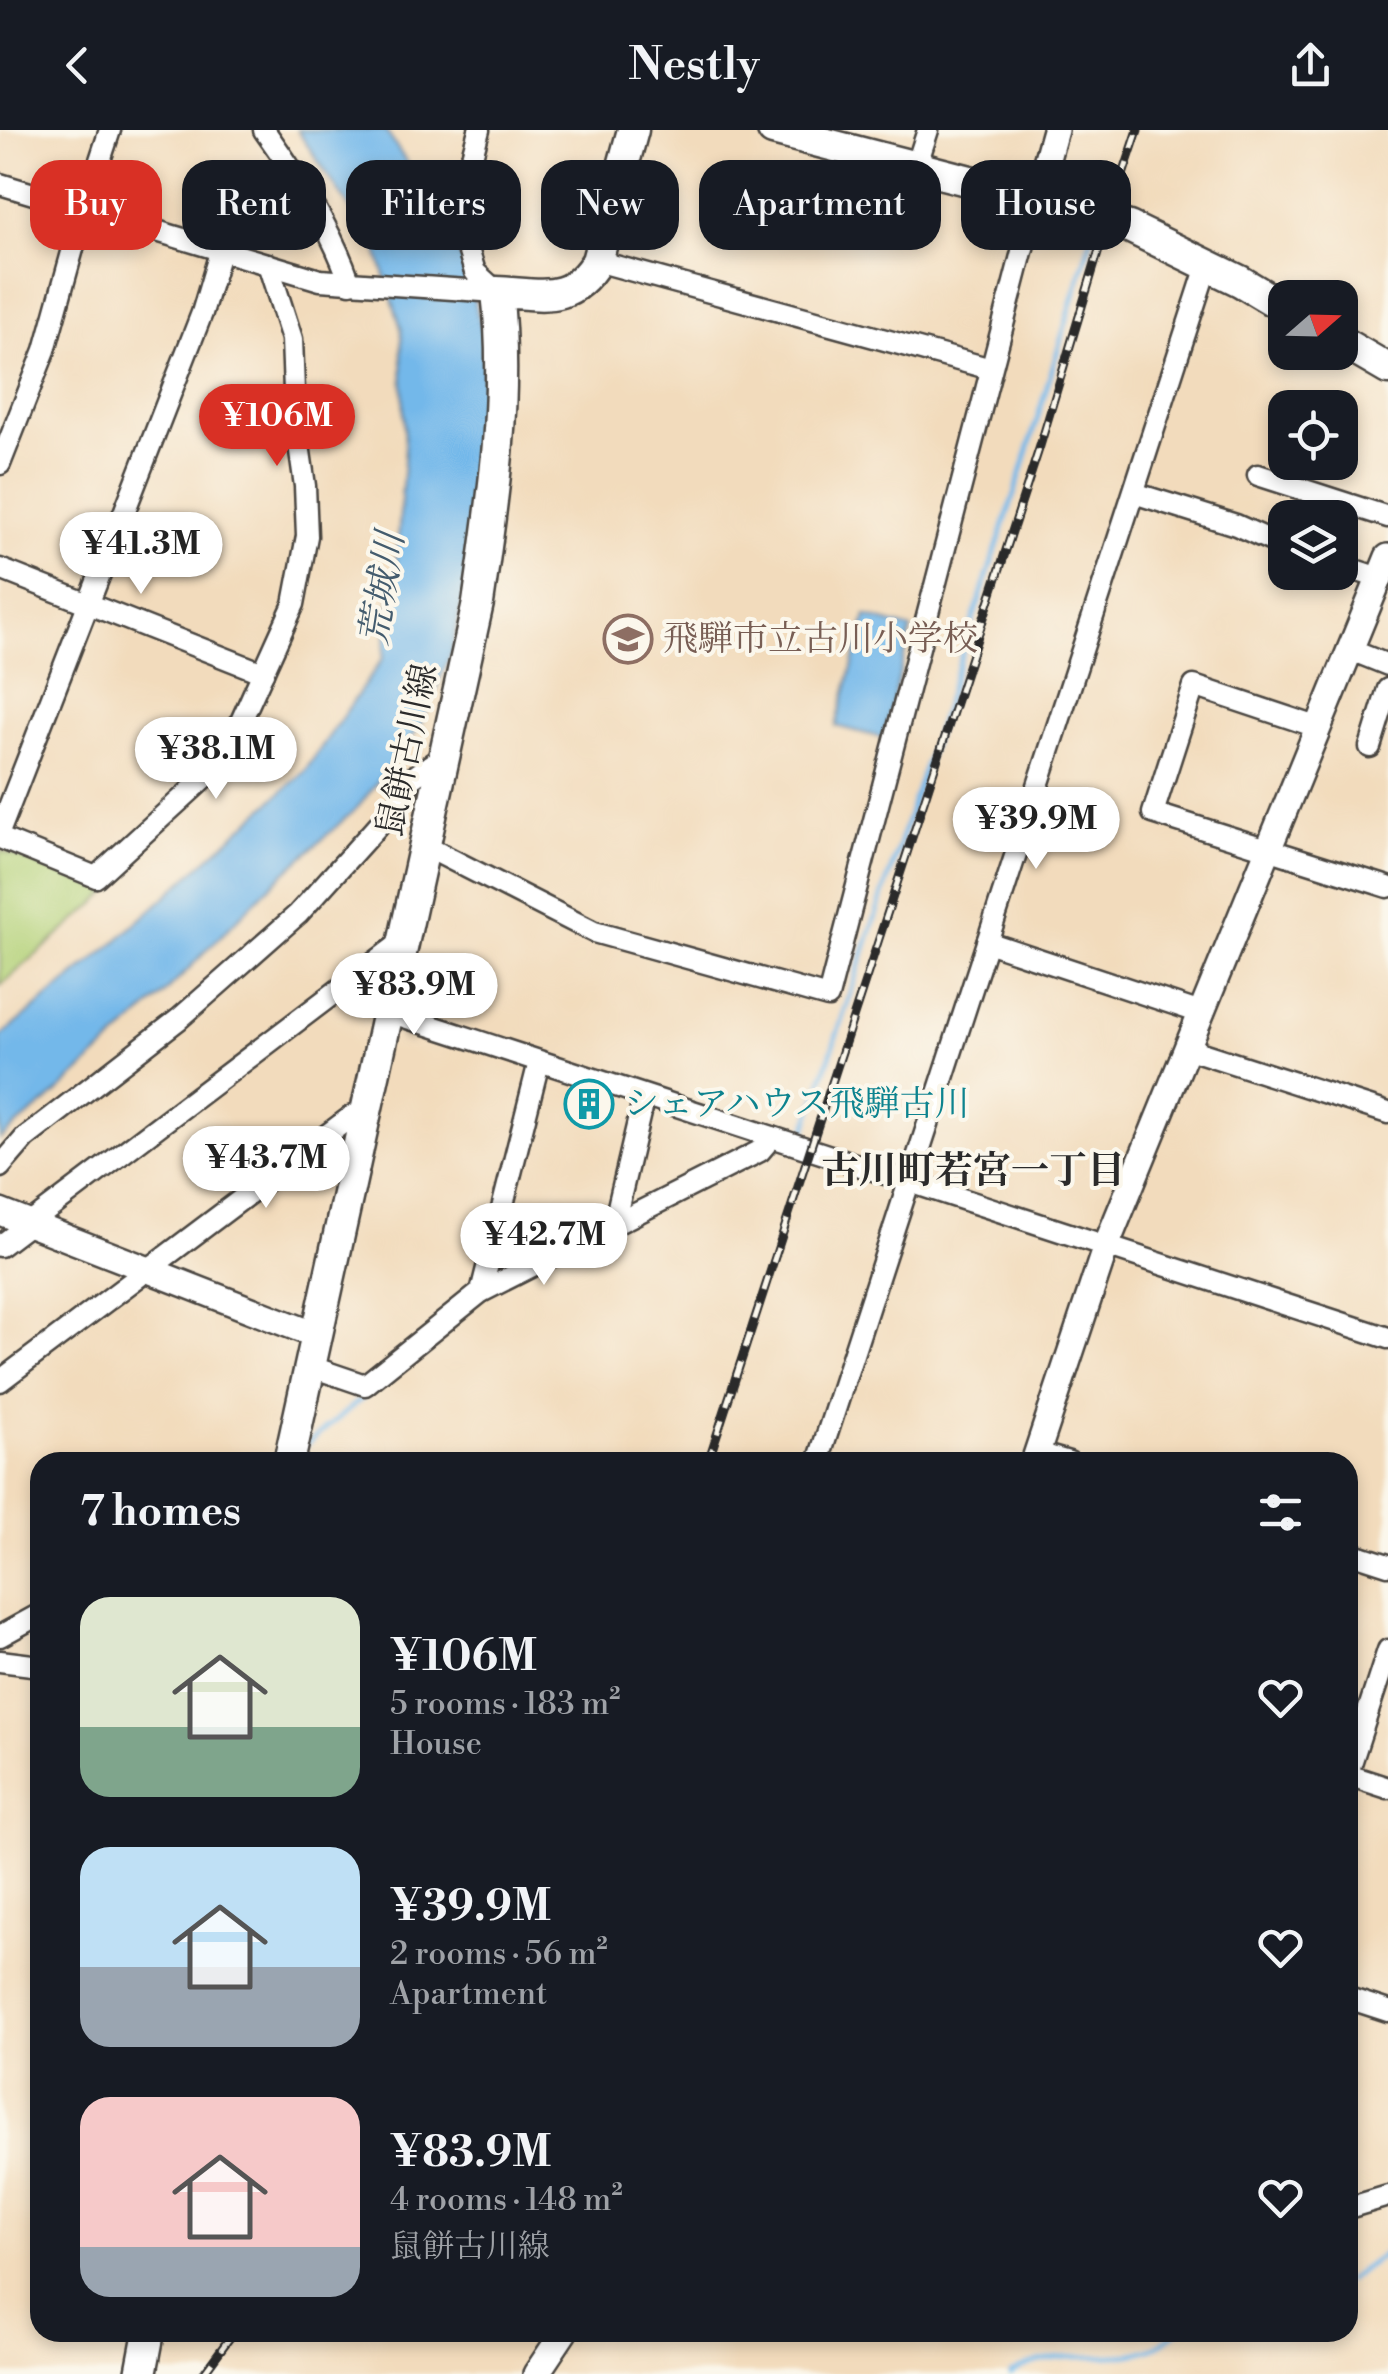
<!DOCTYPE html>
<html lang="en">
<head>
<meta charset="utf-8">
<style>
	:root { --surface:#171b24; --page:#242831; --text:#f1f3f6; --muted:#9ea1a6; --accent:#d93025 }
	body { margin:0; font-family:"Libre Bodoni","Noto Serif JP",serif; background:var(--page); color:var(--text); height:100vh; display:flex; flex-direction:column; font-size:38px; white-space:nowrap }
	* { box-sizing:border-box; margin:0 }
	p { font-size:32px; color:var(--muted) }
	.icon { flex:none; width:55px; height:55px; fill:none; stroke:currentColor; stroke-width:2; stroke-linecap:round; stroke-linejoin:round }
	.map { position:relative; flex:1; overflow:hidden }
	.sheet { position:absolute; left:30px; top:1322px; width:1328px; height:890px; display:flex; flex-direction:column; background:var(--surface); border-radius:30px; box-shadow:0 5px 15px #0003 }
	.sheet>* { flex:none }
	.hud { position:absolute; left:30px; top:30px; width:1330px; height:90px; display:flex; gap:20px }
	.needle { width:65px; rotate:70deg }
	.controls { position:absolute; left:1268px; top:150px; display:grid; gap:20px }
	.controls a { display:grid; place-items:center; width:90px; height:90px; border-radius:20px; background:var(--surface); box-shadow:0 5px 15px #0003; font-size:50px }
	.price { position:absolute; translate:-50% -85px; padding:0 22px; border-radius:35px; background:#fff; color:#222; font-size:32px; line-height:65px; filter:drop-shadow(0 2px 5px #0008) }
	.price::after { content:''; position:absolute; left:50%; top:60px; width:30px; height:22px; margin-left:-15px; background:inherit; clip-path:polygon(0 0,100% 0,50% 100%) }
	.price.selected { background:var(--accent); color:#fff }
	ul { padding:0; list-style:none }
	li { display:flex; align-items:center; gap:30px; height:250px; padding:0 50px }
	li span { display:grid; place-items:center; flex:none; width:280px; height:200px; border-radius:30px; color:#555 }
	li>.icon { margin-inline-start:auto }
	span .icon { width:120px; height:120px; fill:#fffc; stroke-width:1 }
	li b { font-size:42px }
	h2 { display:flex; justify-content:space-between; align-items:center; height:120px; padding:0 50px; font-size:42px }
	.pill { padding:0 35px; border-radius:30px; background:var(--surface); box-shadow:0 5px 15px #0003; font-size:35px; line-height:90px }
	.pill.selected { background:var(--accent); color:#fff }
	header { display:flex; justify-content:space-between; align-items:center; height:130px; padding:0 50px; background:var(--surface); font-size:45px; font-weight:600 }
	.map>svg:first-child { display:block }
	.park { fill:#b3d178; stroke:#6f7e52; stroke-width:2.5 }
	.water { fill:#73b8ea; stroke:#4f728a; stroke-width:2.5 }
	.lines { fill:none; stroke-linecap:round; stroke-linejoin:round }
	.stream { stroke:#73b8ea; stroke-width:5 }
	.minor-casing { stroke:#494541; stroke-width:25 }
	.tertiary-casing { stroke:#494541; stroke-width:30 }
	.secondary-casing { stroke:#494541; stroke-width:35 }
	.minor { stroke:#fff; stroke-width:20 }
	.tertiary { stroke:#fff; stroke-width:25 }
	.secondary { stroke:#fff; stroke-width:30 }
	.rail-casing { stroke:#2b2b2b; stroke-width:9 }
	.rail { stroke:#fbf7ec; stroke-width:5; stroke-dasharray:15; stroke-linecap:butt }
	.labels { text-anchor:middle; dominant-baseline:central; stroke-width:8; stroke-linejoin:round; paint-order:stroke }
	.education-label { font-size:35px; fill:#785e54; stroke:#fbf7ec; text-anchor:start }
	.street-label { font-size:35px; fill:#2b2b2b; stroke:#fbf7ec }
	.culture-label { font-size:35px; fill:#0d838f; stroke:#fbf7ec; text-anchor:start }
	.water-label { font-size:38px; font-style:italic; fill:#445c6e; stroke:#fbf7ec }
	.neighbourhood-label { font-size:38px; font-weight:bold; fill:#2b2b2b; stroke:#fbf7ec }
</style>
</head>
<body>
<header><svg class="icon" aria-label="back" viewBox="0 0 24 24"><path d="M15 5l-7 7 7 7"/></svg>Nestly<svg class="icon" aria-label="share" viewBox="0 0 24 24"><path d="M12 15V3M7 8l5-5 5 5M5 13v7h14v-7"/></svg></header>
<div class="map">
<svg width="1388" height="2244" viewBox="0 0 1388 2244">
	<rect width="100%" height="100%" fill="#fbf7ec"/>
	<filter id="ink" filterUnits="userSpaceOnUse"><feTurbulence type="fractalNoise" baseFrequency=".01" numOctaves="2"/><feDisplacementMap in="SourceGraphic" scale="20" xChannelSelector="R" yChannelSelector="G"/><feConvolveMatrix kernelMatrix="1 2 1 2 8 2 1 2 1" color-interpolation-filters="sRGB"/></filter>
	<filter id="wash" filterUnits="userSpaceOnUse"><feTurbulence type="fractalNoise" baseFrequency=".0048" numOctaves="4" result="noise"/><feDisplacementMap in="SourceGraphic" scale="40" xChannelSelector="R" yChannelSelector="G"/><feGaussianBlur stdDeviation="2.25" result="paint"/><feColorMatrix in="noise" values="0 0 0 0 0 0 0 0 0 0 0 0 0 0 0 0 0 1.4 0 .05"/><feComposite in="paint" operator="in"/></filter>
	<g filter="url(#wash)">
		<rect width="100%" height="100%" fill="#f2dbbc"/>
		<polygon class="park" points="0,720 109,762 0,856"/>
		<g class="water">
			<polygon points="297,0 385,0 428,64 466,138 483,204 483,296 473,422 451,524 420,596 359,676 266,760 162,866 48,971 0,1009 0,907 111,816 305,641 383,528 397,424 405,318 401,198 376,117"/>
			<polygon points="866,486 911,499 883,608 836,596"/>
		</g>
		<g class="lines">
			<g class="stream">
				<polyline points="806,999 1022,340 1093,102"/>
				<polyline points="307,1314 370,1262"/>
				<polyline points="1348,2150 1388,2121"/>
				<path d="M1010 2244C1057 2215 1103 2236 1150 2219 1160 2216 1168 2209 1176 2202"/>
			</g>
		</g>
	</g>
	<g filter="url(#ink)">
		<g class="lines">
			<g class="minor-casing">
				<g id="minor">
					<path d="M264 0C298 48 331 97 350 153"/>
					<polyline points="479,0 457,83 475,142 497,162"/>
					<polyline points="916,37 928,0"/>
					<polyline points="0,54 320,150 497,162"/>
					<polyline points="597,131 991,239"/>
					<polyline points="0,334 45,220 84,79 110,0"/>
					<polyline points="1258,345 1388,387"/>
					<polyline points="1134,363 1236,395 1285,417"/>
					<polyline points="1340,435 1379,448"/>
					<polyline points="0,439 263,543"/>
					<polyline points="1348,519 1388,535"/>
					<polyline points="1317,597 1194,556 1153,683 1388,757"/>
					<polyline points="1370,617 1388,559"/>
					<polyline points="0,700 202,183 221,119"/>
					<polyline points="0,708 96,747 223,631 294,474 307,406 305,356 295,287 292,209 268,134"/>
					<polyline points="425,716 594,802 828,867 1036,68"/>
					<polyline points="987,812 1201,883"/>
					<polyline points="389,882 1388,1208"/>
					<polyline points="1186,918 1388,983"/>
					<polyline points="0,1037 25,1008 179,889 298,784 402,669 411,649 443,626"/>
					<polyline points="614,1094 644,966"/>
					<polyline points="0,1116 403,811"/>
					<polyline points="481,1162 539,932"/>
					<polyline points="312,1237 365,1255 481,1162 760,1021 772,1007"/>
					<polyline points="0,1251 352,986 367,982"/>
					<polyline points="1038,1323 1069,1332"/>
					<polyline points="818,1332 1207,136"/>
					<polyline points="1348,1422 1388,1435"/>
					<polyline points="0,1506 40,1484"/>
					<polyline points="0,1531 40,1536"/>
					<polyline points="1348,1643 1388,1520"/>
					<polyline points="1348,1645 1388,1658"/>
					<polyline points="1348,1868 1388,1881"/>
					<polyline points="1348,2078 1388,2066"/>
				</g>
			</g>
			<g class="tertiary-casing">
				<g id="tertiary">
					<polyline points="1036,68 1055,0"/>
					<polyline points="0,1082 318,1206"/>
					<polyline points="1034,1332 1106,1116 1388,427"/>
					<polyline points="536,2244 564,2202"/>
				</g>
			</g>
			<g class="secondary-casing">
				<g id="secondary">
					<polyline points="773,0 1036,68 1129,97 1240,151 1285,178"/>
					<polyline points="1340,211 1388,239"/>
					<path d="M289 1332 478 473C493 371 509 265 497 162 543 164 570 175 597 131L633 0"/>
					<polyline points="141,2244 149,2202"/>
				</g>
			</g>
			<use href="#minor" class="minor"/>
			<use href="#tertiary" class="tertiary"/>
			<use href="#secondary" class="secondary"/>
			<g class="rail-casing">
				<g id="rail">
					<polyline points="708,1332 1040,316 1108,90 1138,0"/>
					<polyline points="203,2244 234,2202"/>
				</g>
			</g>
			<use href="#rail" class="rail"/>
		</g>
	</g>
	<defs>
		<g id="school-ring" transform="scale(2.5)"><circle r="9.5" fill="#fbf7ec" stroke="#8d6e63" stroke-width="1.5"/><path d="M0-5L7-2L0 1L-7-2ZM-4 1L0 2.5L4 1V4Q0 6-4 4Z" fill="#8d6e63"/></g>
		<g id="building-ring" transform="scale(2.5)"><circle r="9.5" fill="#fbf7ec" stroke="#0f9aa8" stroke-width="1.5"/><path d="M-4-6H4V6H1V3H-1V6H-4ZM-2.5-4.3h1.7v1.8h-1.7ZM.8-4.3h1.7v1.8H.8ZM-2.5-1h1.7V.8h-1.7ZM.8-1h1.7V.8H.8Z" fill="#0f9aa8"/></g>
	</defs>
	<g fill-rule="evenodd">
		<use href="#school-ring" x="628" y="509"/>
		<use href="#building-ring" x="589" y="974"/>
	</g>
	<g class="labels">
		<g class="education-label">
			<text x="663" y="509">飛騨市立古川小学校</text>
		</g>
		<g class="street-label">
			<text transform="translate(408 620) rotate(-78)">鼠餅古川線</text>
		</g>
		<g class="culture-label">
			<text x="624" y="974">シェアハウス飛騨古川</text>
		</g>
		<g class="water-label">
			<text transform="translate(383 459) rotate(-81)">荒城川</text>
		</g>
		<g class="neighbourhood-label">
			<text x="973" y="1041">古川町若宮一丁目</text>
		</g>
	</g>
</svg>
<div class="controls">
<a><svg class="needle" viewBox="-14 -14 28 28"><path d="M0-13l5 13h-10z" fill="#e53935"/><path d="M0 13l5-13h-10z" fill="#9ea1a6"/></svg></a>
<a><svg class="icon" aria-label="locate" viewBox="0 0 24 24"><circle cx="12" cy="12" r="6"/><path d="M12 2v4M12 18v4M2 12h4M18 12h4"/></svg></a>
<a><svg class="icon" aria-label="layers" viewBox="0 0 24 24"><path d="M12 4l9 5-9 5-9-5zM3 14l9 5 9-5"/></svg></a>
</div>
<b class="price selected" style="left:277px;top:339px">¥106M</b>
<b class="price" style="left:141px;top:467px">¥41.3M</b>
<b class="price" style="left:216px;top:672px">¥38.1M</b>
<b class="price" style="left:1036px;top:742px">¥39.9M</b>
<b class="price" style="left:414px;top:908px">¥83.9M</b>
<b class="price" style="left:266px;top:1081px">¥43.7M</b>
<b class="price" style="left:544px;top:1158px">¥42.7M</b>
<div class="hud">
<a class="pill selected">Buy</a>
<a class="pill">Rent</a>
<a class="pill">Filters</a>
<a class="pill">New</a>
<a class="pill">Apartment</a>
<a class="pill">House</a>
</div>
<section class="sheet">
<h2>7 homes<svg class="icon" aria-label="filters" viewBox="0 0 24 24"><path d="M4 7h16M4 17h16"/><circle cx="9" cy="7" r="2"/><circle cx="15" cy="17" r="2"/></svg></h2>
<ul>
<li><span style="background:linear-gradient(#dfe7d0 65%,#7fa58c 0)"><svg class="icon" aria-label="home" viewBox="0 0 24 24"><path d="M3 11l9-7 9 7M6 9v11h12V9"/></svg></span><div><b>¥106M</b><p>5 rooms · 183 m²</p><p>House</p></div><svg class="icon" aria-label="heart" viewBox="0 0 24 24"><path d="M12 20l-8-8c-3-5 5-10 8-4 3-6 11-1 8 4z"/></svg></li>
<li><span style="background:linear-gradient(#bfe0f5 60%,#9aa5b1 0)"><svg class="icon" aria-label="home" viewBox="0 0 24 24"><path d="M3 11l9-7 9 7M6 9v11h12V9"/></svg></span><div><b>¥39.9M</b><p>2 rooms · 56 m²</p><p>Apartment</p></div><svg class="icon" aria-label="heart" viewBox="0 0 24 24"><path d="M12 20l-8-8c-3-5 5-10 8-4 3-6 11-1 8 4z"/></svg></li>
<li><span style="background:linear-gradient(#f6c9c9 75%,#9aa5b1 0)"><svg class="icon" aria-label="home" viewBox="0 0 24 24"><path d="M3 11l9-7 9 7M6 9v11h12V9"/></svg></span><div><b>¥83.9M</b><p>4 rooms · 148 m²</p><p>鼠餅古川線</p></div><svg class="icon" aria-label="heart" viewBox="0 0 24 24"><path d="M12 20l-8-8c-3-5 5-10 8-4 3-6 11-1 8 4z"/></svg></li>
</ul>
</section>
</div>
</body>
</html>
